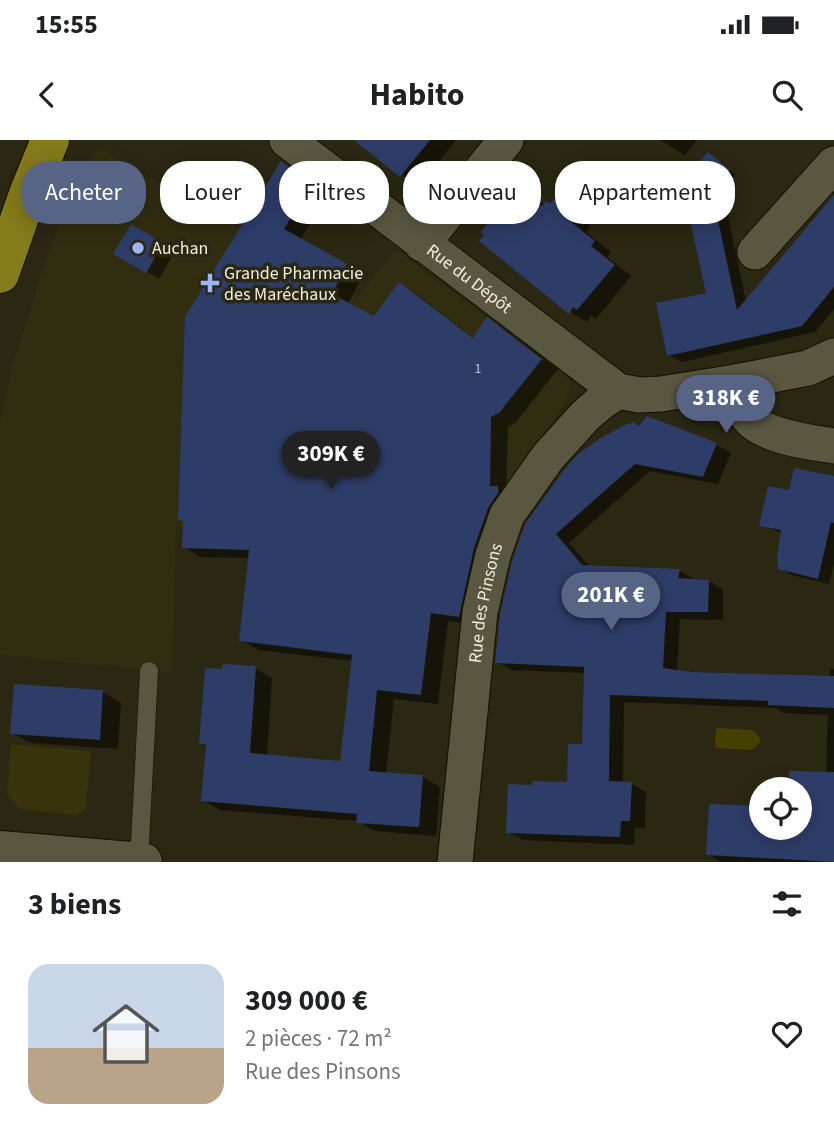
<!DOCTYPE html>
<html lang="fr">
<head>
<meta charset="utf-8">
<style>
	:root { --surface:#fff; --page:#f2f2f2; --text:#202124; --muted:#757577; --line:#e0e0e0; --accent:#576486 }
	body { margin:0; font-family:"Source Sans 3",sans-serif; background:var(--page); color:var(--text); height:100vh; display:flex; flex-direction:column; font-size:26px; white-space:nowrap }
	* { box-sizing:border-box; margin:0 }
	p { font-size:23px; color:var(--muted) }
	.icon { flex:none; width:38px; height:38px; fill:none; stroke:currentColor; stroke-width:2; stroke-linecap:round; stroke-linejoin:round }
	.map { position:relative; height:722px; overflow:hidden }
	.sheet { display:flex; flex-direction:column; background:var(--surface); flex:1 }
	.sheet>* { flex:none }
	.guide { position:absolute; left:21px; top:21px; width:793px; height:63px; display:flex; gap:14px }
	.buttons { position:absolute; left:749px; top:637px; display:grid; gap:14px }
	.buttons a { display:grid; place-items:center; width:63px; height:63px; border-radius:50%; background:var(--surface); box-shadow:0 4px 18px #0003; font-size:35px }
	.price { position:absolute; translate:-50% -60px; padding:0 16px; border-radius:24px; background:var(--accent); color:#fff; font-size:23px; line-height:46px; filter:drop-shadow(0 2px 4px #0008) }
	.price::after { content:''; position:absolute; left:50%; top:42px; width:21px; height:16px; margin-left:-10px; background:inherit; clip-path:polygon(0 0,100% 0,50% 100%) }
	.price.selected { background:#222; color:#fff }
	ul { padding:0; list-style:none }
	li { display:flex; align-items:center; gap:21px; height:175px; padding:0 28px }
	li+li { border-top:2px solid var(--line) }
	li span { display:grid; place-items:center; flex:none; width:196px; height:140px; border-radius:21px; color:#555 }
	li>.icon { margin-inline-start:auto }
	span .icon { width:84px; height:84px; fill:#fffc; stroke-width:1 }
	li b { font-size:30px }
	h2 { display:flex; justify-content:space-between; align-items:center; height:84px; padding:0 28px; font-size:30px }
	.pill { padding:0 24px; border-radius:28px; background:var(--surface); box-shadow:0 4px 18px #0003; font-size:24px; line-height:63px }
	.pill.selected { background:var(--accent); color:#fff }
	.status { display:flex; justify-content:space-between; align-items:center; height:49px; padding:0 35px; background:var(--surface); direction:ltr }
	.status svg { height:19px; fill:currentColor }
	header { display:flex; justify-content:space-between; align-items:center; height:91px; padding:0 28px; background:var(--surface); font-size:32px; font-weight:700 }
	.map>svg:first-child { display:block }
	.built { fill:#302d10 }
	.green { fill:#37330b }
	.water { fill:#453f00 }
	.shadow { fill:#0007 }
	.building { fill:#2e3d68 }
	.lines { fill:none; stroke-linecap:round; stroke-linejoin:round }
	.service-casing { stroke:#121000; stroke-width:19 }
	.minor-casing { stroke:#121000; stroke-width:37 }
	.tertiary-casing { stroke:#121000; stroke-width:40 }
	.primary-casing { stroke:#121000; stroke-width:40 }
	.service { stroke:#595740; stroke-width:18 }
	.minor { stroke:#595740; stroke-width:35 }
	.tertiary { stroke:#595740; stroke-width:38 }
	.primary { stroke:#847b1a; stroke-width:38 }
	.poi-dot { fill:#9ab5fd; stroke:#2a2712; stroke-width:2.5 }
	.labels { text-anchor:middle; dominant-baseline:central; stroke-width:7; stroke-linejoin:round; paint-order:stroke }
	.number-label { font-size:14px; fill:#bec1c1 }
	.poi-label { font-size:18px; fill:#eeeddf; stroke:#2a2712; text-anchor:start }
	.street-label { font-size:18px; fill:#eeeddf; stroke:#2a2712 }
</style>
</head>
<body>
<div class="status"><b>15:55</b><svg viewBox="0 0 49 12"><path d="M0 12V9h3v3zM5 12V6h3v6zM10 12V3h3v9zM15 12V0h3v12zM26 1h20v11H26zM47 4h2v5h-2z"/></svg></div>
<header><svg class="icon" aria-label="back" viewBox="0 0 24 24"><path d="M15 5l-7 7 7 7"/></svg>Habito<svg class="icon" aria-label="search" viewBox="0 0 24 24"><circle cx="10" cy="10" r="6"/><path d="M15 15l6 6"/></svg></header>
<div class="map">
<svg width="834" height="722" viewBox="0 0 834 722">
	<rect width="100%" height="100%" fill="#2a2712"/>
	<polygon class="built" points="98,7 356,158 395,110 563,232 570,243 567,261 512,337 477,405 464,445 313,386 176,387 173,533 0,515 0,282 13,224 44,126 60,82 79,40"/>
	<polygon class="green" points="11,604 91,611 86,668 76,675 19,669 7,653"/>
	<polygon class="water" points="716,588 753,590 760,598 760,603 752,610 715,608"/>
	<g class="shadow">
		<polygon points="358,0 456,0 419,46 401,35"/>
		<polygon points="660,0 697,0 685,15"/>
		<polygon points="714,18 735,35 716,57 725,61 746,162 834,57 834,169 815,192 682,222 669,215 708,154 687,59 717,53 692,33"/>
		<polygon points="282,23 327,55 300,100 363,135 348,164 374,179 399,145 416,154 475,199 488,179 504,189 558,229 516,282 508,287 506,353 476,485 448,481 438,564 394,559 386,634 423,637 440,647 436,696 375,691 357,681 220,670 203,660 207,606 201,603 255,528 272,538 267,616 341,623 353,521 258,510 241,500 250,418 200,417 184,407"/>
		<polygon points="518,48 544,65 564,65 582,76 591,87 586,92 611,112 607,117 631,136 596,179 591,176 587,182 570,172"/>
		<polygon points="131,86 175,111 159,139 115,113"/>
		<polygon points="648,278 717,305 731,313 718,344 650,331 569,403 590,427 680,431 694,439 709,441 723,450 723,480 680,479 677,531 830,537 830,529 834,529 834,722 721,722 708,714 710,666 761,668 761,688 800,688 800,649 790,649 790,633 826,634 828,575 784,573 776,568 624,562 623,643 632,644 646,652 645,688 635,688 634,705 523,700 508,692 534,647 569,644 584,606 586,533 512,530 497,522 514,421"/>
		<polygon points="834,337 834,424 829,444 792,435 780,428 782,393 761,385 791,352"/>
		<polygon points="103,552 121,563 118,609 31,603 12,593"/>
	</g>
	<g class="building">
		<polygon points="354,0 430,0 400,37"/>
		<polygon points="708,12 730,30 711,52 689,33"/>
		<polygon points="281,21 312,44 284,89 347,124 332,154 374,176 399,142 473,198 487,177 542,219 499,273 491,277 490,346 498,346 498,353 488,368 474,408 459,477 431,473 421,555 377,550 369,631 423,635 419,687 356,683 357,674 201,661 206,604 199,604 205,528 222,529 223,524 256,526 250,613 340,621 352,515 239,501 249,410 182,408 183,381 178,380 185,177"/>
		<polygon points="518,46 542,66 546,61 550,64 554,59 564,64 574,76 570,81 595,101 591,106 615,125 577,170 573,167 569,174 479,101 484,95 481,92"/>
		<polygon points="712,52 737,170 834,55 834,147 802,186 667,216 656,163 706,153 685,58"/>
		<polygon points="131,84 163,103 146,133 113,114"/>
		<polygon points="647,276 717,303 703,337 635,324 556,394 582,425 680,429 678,438 709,440 708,472 666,472 663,528 692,532 834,536 834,568 768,565 768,561 610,555 609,641 632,642 630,681 621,681 620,697 506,693 508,644 532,645 532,641 567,642 568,604 582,604 584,527 495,523 500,475 512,421 525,384 564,330 578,314 601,298 623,286 633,282 639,286"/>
		<polygon points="794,328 834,336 834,383 831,382 818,439 778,429 777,416 781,390 759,386 768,346 789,350"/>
		<polygon points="14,544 103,550 100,600 10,594"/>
		<polygon points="789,631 834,632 834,722 706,715 709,664 761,666 761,688 800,688 800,649 788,649"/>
	</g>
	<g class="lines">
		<g class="service-casing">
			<polyline id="service" points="139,722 149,531"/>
		</g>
		<g class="minor-casing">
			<g id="minor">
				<path id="s1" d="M287 0 618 251 639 255 661 254 736 242 808 228 834 216"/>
				<polyline points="422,104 506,0"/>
				<polyline points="755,112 834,24"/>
				<path d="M736 242C738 253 740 265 746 274 759 297 810 302 834 306"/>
				<path id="s2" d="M455 722 480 472 493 415 507 375 548 317 585 276 600 263 618 251"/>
			</g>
		</g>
		<g class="tertiary-casing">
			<polyline id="tertiary" points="0,710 143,722"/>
		</g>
		<g class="primary-casing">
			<polyline id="primary" points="0,134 28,54 50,0"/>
		</g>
		<use href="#service" class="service"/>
		<use href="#minor" class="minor"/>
		<use href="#tertiary" class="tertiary"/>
		<use href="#primary" class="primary"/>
	</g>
	<g class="poi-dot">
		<circle cx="138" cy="108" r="7"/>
		<path d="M206.5 132.5h7v7h7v7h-7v7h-7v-7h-7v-7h7z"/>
	</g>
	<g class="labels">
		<g class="number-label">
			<text x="478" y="229">1</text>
		</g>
		<g class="poi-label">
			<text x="152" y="108">Auchan</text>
			<text x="224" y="133">Grande Pharmacie<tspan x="224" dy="21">des Maréchaux</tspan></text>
		</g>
		<g class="street-label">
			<text stroke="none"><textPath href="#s1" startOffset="229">Rue du Dépôt</textPath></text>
			<text stroke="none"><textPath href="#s2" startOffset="261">Rue des Pinsons</textPath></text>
		</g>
	</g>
</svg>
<div class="buttons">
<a><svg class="icon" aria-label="locate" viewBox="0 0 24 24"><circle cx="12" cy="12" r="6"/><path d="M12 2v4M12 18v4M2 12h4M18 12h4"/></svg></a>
</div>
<b class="price" style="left:726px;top:295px">318K €</b>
<b class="price selected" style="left:331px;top:351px">309K €</b>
<b class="price" style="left:611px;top:492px">201K €</b>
<div class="guide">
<a class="pill selected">Acheter</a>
<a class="pill">Louer</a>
<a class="pill">Filtres</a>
<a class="pill">Nouveau</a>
<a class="pill">Appartement</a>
</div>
</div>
<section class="sheet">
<h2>3 biens<svg class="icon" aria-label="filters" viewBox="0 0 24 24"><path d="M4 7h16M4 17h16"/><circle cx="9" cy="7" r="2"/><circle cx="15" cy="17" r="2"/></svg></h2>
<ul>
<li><span style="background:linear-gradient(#c9d6e8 60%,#b9a48a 0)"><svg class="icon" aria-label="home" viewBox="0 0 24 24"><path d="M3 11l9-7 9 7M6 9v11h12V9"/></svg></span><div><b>309 000 €</b><p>2 pièces · 72 m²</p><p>Rue des Pinsons</p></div><svg class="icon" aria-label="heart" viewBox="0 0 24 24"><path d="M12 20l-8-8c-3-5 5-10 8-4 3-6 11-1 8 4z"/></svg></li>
</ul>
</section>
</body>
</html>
